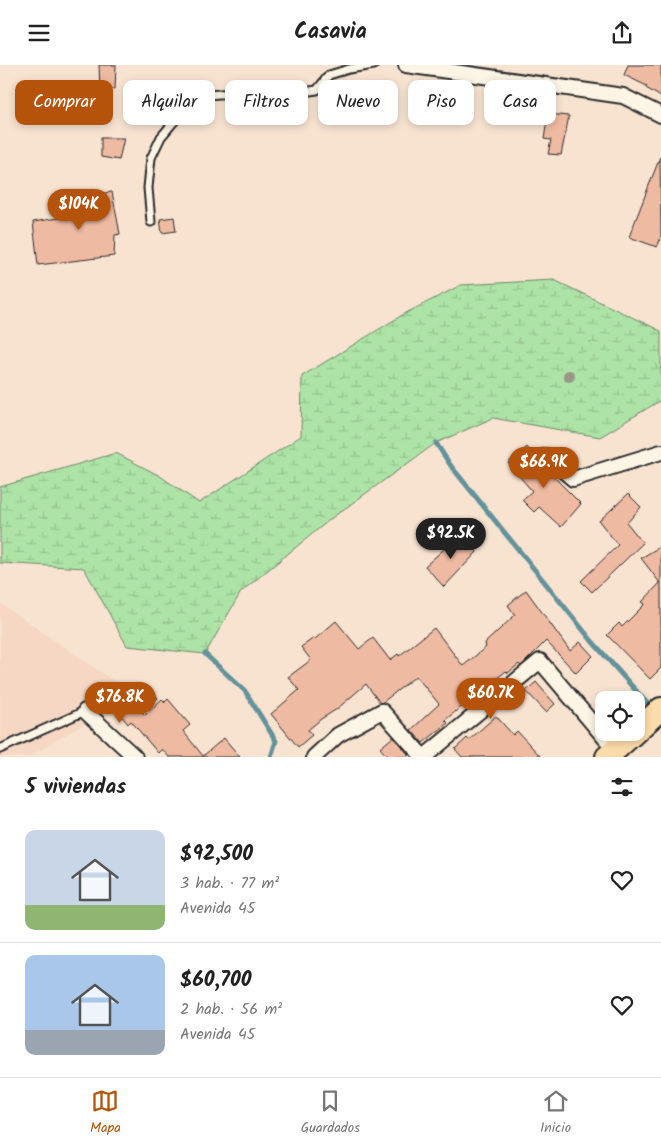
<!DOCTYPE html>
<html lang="es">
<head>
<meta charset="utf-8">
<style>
	:root { --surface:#fff; --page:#f6f6f6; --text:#222; --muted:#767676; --line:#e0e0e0; --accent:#b45309 }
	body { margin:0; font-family:Kalam,sans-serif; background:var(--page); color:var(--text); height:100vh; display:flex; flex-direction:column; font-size:19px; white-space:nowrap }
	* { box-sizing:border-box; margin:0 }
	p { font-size:16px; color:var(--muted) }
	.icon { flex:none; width:28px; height:28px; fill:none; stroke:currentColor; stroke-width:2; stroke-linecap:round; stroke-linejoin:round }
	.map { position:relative; height:692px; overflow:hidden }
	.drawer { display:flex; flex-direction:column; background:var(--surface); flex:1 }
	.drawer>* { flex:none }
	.top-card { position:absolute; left:15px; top:15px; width:631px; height:45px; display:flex; gap:10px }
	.fabs { position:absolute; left:595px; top:626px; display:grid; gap:10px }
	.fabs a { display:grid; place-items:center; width:50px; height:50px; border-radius:10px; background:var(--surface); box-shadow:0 2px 8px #0003; font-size:25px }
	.price { position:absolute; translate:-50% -42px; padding:0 11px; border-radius:18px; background:var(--accent); color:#fff; font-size:16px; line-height:32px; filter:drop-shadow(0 1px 2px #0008) }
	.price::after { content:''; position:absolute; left:50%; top:30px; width:15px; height:11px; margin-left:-8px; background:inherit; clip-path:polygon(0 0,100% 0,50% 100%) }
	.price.active { background:#222; color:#fff }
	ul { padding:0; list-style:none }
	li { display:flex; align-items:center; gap:15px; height:125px; padding:0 25px }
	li+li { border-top:1px solid var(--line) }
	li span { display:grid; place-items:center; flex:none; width:140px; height:100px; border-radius:10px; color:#555 }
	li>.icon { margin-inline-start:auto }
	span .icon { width:60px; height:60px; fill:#fffc; stroke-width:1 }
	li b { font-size:21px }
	h2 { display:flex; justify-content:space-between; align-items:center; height:60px; padding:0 25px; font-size:21px }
	.tag { padding:0 18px; border-radius:10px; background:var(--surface); box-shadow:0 2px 8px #0003; font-size:18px; line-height:45px }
	.tag.active { background:var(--accent); color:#fff }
	header { display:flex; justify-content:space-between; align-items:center; height:65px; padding:0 25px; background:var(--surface); font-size:22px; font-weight:800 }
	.dock { display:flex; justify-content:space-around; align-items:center; height:70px; border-top:1px solid var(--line); background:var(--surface); font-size:14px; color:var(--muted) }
	.dock a { display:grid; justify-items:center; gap:2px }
	.dock .active { color:var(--accent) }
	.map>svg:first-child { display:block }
	.built { fill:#f5d7c3 }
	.wetland { fill:url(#wetland-marsh); stroke:#6c8768 }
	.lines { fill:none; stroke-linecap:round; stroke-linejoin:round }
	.stream { stroke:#63929b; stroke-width:5 }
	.building { fill:#efbaa2; stroke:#2b2b2b }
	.lane-casing { stroke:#2b2b2b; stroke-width:11 }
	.street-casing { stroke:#2b2b2b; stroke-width:18 }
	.primary-casing { stroke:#2b2b2b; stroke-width:26 }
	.lane { stroke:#fcf5e5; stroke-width:7 }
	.street { stroke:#fcf5e5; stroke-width:14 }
	.primary { stroke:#fddcac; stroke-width:22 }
	.tree { fill:#999787 }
</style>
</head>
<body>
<header><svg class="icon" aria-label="menu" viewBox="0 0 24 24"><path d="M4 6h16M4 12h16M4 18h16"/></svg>Casavia<svg class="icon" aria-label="share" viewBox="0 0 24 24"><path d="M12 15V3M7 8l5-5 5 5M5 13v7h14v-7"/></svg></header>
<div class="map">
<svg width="661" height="692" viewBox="0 0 661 692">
	<defs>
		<pattern id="wetland-marsh" width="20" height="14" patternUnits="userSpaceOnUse" patternTransform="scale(1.25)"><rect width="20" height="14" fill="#ade3a6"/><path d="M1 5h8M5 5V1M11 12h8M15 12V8" fill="none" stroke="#95c38f"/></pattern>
	</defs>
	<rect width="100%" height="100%" fill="#f8e3d1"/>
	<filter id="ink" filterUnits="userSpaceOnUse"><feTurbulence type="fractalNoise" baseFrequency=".02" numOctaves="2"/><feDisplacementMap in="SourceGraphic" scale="10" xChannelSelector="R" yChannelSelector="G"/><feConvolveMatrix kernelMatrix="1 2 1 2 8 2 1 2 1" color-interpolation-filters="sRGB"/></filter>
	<g filter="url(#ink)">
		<polygon class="built" points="0,538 133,629 29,692 0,692"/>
		<polygon class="wetland" points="554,215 661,266 661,335 600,372 493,353 436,378 333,452 241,527 205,589 127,581 84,503 0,498 0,422 116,388 160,411 199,438 301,371 302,311 404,249 461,220"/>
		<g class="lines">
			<g class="stream">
				<polyline points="436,378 451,401 592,576 653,645"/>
				<polyline points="205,589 245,626 276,676 271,692"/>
			</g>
		</g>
		<g class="building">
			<polygon points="99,0 116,0 115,24 100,25"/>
			<polygon points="628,0 661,0 661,32 646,23 647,21 624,10"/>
			<polygon points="548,49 569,51 561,90 548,89 551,75 544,74"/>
			<polygon points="101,73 124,73 119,95 101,92"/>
			<polygon points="660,92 661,172 657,182 629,172"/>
			<polygon points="112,127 120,169 115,170 114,191 38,200 33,157 64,152 61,133"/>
			<polygon points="174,152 176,166 162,168 160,154"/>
			<polygon points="527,382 547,405 581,439 561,462 539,442 534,447 522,435 532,426 508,398"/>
			<polygon points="628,429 641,442 627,458 643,478 592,527 581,516 618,480 599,456"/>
			<polygon points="462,468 477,487 444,522 425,501"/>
			<polygon points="661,481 661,603 650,614 607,570 619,558 622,562 645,539 642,537 660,518 641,493"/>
			<polygon points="526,525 570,586 580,577 593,591 576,608 546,576 521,601 519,599 508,608 506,606 445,655 448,658 423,678 411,665 439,639 416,611 383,637 380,638 366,619 337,644 321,654 308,665 312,670 298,682 271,649 299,625 288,612 311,595 301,582 314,573 315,574 336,556 359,584 373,573 390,595 398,589 399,591 434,563 463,601 486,582 485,578 515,550 508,540"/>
			<polygon points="536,617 555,639 546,647 526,626"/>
			<polygon points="150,624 158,633 142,647 145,650 162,634 165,637 168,634 190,660 183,666 203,691 224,673 240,692 169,692 162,684 158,688 131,656 128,659 120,649"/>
			<polygon points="496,651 513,670 517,666 541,692 462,692 455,684 467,673 469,675"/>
			<polygon points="393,672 409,690 406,692 388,692 380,683"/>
		</g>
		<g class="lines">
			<g class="lane-casing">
				<g id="lane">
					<polyline points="151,157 148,123 151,93 161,72 182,47 207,30 259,26 303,27 317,25 329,10 349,4 374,0"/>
					<polyline points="0,684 85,646"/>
				</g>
			</g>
			<g class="street-casing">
				<g id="street">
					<polyline points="406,0 623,31 661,50"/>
					<polyline points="546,391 573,414 661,387"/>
					<polyline points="85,646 135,692"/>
					<polyline points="314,692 338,670 382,646 423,692"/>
					<polyline points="424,692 540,596 615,685"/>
				</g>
			</g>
			<g class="primary-casing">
				<g id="primary">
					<polyline points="636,666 661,644"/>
					<polyline points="607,692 634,668"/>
				</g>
			</g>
			<use href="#lane" class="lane"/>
			<use href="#street" class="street"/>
			<use href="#primary" class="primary"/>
		</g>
		<circle class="tree" cx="569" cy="311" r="6"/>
	</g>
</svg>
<div class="fabs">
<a><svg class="icon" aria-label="locate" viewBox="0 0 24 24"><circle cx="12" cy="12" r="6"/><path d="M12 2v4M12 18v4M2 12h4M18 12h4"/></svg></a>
</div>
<b class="price" style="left:79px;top:166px">$104K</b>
<b class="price" style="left:544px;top:424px">$66.9K</b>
<b class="price active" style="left:451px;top:495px">$92.5K</b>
<b class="price" style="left:491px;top:655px">$60.7K</b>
<b class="price" style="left:120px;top:659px">$76.8K</b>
<div class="top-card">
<a class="tag active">Comprar</a>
<a class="tag">Alquilar</a>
<a class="tag">Filtros</a>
<a class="tag">Nuevo</a>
<a class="tag">Piso</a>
<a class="tag">Casa</a>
</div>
</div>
<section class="drawer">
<h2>5 viviendas<svg class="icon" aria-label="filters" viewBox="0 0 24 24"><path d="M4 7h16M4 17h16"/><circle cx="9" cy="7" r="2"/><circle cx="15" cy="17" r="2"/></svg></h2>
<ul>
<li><span style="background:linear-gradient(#c9d6e8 75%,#8fb573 0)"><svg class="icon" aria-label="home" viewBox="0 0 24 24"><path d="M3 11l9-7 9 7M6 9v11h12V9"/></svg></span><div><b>$92,500</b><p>3 hab. · 77 m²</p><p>Avenida 45</p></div><svg class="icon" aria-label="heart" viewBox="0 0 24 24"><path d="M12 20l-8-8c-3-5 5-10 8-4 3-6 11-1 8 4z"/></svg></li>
<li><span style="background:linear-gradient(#a9c7e8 75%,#9aa5b1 0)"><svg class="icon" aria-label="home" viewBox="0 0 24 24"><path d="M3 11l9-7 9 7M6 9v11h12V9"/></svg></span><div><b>$60,700</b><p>2 hab. · 56 m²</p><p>Avenida 45</p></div><svg class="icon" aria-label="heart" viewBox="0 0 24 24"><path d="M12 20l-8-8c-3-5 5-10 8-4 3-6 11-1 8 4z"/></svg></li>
</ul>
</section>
<nav class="dock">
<a class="active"><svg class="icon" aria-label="map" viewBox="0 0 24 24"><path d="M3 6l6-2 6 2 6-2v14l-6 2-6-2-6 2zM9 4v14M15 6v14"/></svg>Mapa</a>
<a><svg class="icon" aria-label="saved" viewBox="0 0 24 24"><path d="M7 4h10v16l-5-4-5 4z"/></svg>Guardados</a>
<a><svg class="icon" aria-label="home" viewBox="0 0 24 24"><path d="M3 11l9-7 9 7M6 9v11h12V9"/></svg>Inicio</a>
</nav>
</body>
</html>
